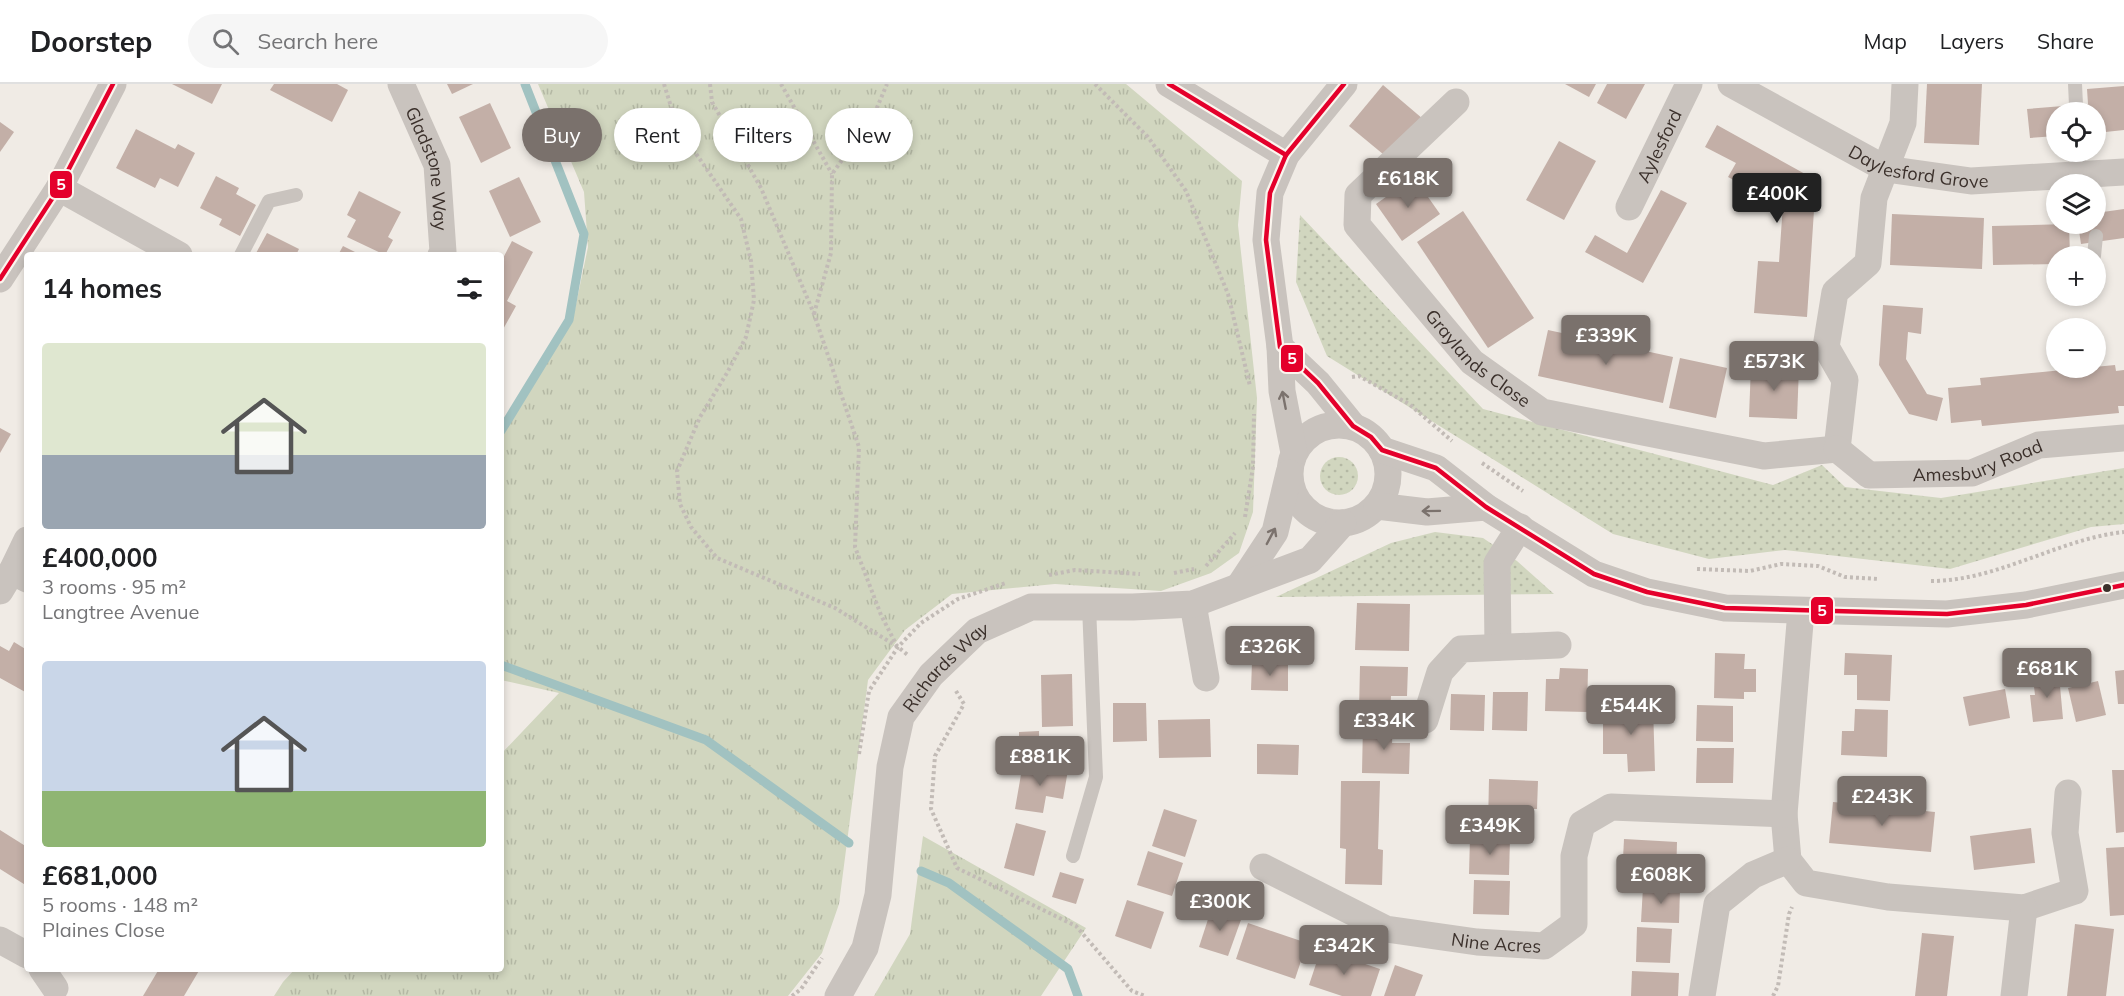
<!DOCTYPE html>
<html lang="en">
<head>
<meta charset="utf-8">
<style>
	:root { --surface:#fff; --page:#f6f6f6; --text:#202124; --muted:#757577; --line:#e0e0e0; --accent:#7a716c }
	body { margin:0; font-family:Mulish,sans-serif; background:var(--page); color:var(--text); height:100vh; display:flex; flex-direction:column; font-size:22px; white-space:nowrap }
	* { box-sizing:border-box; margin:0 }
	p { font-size:20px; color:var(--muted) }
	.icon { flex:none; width:33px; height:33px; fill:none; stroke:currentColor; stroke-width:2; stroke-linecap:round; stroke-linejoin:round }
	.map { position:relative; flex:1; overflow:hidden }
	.side { position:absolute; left:24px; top:168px; width:480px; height:720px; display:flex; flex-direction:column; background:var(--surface); border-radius:6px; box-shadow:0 3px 9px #0003 }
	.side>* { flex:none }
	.banner { position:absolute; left:522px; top:24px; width:570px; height:54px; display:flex; gap:12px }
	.controls { position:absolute; left:2046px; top:18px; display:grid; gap:12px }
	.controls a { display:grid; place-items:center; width:60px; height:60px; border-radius:50%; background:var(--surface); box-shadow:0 3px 9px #0003; font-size:30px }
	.price { position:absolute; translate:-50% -51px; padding:0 14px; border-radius:6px; background:var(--accent); color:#fff; font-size:20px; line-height:39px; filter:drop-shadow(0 2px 3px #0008) }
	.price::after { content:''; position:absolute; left:50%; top:36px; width:18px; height:14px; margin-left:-9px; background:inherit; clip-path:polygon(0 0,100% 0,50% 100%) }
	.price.active { background:#222; color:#fff }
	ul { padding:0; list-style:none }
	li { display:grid; align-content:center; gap:12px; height:318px; padding:0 18px }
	li span { display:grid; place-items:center; height:186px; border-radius:6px; color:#555 }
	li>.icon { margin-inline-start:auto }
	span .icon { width:108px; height:108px; fill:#fffc; stroke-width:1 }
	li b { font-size:26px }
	h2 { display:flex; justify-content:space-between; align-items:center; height:72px; padding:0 18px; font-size:26px }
	.pill { padding:0 21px; border-radius:27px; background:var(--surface); box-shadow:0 3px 9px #0003; font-size:21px; line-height:54px }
	.pill.active { background:var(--accent); color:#fff }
	header { display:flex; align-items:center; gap:36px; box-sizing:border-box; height:84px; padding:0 30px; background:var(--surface); border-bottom:2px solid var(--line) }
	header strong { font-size:28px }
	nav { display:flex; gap:33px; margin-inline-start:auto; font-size:21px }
	.search { width:420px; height:54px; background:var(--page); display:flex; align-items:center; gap:15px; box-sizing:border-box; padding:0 21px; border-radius:33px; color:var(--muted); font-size:22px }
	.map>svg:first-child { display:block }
	.grass { fill:url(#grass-dots) }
	.park { fill:url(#park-tufts) }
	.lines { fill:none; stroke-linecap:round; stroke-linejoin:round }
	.stream { stroke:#a1c2c1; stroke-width:9 }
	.building { fill:#c3afa7 }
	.path { stroke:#c2bbb6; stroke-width:4; stroke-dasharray:3 3; stroke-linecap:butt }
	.lane { stroke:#c9c3be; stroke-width:14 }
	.street { stroke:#c9c3be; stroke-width:27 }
	.bus-1-casing { stroke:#fbf5ee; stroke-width:9 }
	.bus-1 { stroke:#e4002b; stroke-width:4.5 }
	.oneway { stroke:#7b726d }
	.bus-dot { fill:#3b302b; stroke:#fbf5ee; stroke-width:2 }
	.labels { text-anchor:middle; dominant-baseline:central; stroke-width:6; stroke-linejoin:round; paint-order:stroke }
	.street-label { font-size:18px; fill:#3b302b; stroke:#fbf5ee }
	.line-badge { stroke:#fbf5ee; stroke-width:2 }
	.badge-label { font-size:16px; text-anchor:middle; font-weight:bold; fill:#fff }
</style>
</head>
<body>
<header>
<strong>Doorstep</strong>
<div class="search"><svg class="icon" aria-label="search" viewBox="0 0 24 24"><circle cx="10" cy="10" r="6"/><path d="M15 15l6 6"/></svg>Search here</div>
<nav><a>Map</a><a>Layers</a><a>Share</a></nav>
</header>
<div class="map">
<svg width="2124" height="912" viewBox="0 0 2124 912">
	<defs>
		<pattern id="grass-dots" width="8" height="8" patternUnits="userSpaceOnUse" patternTransform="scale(1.5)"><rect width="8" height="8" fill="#d1d6bf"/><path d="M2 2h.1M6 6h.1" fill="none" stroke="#b4b8a4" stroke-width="1.8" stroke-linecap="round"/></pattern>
		<pattern id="park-tufts" width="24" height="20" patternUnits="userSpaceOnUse" patternTransform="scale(1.5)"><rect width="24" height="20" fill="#d1d6bf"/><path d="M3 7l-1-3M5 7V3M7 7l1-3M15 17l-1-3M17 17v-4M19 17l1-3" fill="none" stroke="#b4b8a4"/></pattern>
	</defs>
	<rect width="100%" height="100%" fill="#f0ebe5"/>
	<g class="grass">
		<polygon points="1300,131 1483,325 1773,401 1822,381 1845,403 1941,414 2124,384 2124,440 2091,443 1950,485 1785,466 1709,475 1613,450 1327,272 1296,198"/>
		<circle cx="1339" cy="392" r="19"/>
		<polygon points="1435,448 1483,454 1517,477 1554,510 1276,513 1391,459"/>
	</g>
	<g class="park">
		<polygon points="538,0 1126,0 1242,97 1238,141 1257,314 1253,428 1239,469 1211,489 1161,507 1055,500 952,510 905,546 868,596 839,820 822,869 788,912 274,912 283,898 295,885 501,885 501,670 559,609 501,596 501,345 538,280 575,225 588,163 584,108"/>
		<polygon points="923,752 1086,844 1041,912 874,912 910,850"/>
	</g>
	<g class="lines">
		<g class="stream">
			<polyline points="501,347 569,236 584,150 525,0"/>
			<polyline points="501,581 706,656 849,759"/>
			<polyline points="921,787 949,799 1068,885 1078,912"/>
		</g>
	</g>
	<g class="building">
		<polygon points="172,0 222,0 212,20"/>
		<polygon points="274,0 337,0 348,6 332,38 270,6"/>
		<polygon points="447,0 473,0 452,10"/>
		<polygon points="1565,0 1596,0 1589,13"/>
		<polygon points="1607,0 1645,0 1626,35 1597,19"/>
		<polygon points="1927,0 1982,0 1979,61 1924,59"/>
		<polygon points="1383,1 1423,35 1389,75 1349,42"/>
		<polygon points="2124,2 2124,46 2096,49 2096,28 2056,28 2056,52 2030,54 2027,25 2088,20 2087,5"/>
		<polygon points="490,19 511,64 481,79 459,33"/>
		<polygon points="0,38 14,48 0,68"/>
		<polygon points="1717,41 1816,96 1807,233 1754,229 1758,177 1779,178 1784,105 1764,94 1756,108 1728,93 1736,79 1705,63"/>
		<polygon points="136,45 175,65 178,60 195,69 178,103 160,94 155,104 116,84"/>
		<polygon points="1559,57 1596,77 1564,136 1526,116"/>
		<polygon points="216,92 239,104 236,110 256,121 240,152 219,141 222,135 200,124"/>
		<polygon points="519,93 541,138 510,153 489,107"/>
		<polygon points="1414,93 1440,130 1402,157 1376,120"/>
		<polygon points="1661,106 1687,119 1643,199 1585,168 1595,151 1627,169"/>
		<polygon points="359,107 401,128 388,153 393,156 385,171 347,153 356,136 347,131"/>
		<polygon points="2124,125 2124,154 2081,160 2078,140 2096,140 2096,129"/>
		<polygon points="1463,127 1534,234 1488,264 1417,158"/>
		<polygon points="1892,130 1984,134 1982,185 1890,181"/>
		<polygon points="2069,140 2070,172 2056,172 2056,180 1993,181 1992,142"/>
		<polygon points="267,149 299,165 296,171 255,171"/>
		<polygon points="512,157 533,168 507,217 516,222 501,249 501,178"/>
		<polygon points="343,162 361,171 338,171"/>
		<polygon points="1883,221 1923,224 1921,250 1908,248 1906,275 1927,310 1943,314 1937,337 1909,330 1879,281"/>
		<polygon points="1548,246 1673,273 1663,319 1538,292"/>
		<polygon points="1680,274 1727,284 1716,334 1669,324"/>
		<polygon points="1751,281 1799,283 1797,335 1749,333"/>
		<polygon points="2115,281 2116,287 2124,286 2124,322 2118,322 2119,329 1982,342 1981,336 1951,339 1948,304 1981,301 1980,294"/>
		<polygon points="0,344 11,350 0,369"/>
		<polygon points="1357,519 1410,520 1409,567 1355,566"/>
		<polygon points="14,558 27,566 27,609 0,594 0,562 9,567"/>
		<polygon points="1715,569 1745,570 1744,585 1756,585 1756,608 1744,608 1744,615 1714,614"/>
		<polygon points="1845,569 1892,571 1890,617 1857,616 1857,591 1844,591"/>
		<polygon points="1252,578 1288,579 1288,607 1251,606"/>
		<polygon points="1360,582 1408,583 1407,612 1391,612 1390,628 1359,628"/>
		<polygon points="1560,584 1588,585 1587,628 1545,627 1546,595 1559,595"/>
		<polygon points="2124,586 2124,620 2118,620 2115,587"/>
		<polygon points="1072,590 1073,642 1042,643 1041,591"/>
		<polygon points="2059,591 2063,635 2033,638 2030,611 2035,611 2033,594"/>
		<polygon points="2098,597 2106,631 2076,638 2068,604"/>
		<polygon points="2005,605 2010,634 1969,642 1963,613"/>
		<polygon points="1493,608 1528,608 1527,647 1492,646"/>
		<polygon points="1451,610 1485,611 1484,647 1450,646"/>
		<polygon points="1113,619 1146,619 1147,657 1113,658"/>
		<polygon points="1697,621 1733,622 1733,658 1696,657"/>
		<polygon points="1653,623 1655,687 1628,688 1627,670 1603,670 1603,625"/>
		<polygon points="1855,625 1888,626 1887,673 1841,671 1842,647 1854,647"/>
		<polygon points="1210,635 1211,673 1159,674 1158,636"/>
		<polygon points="1363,640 1393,640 1392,659 1410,659 1409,690 1362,689"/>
		<polygon points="1039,647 1039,672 1019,672 1019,648"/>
		<polygon points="1257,660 1299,661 1298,691 1257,690"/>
		<polygon points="1697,664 1734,664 1733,699 1696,699"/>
		<polygon points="1023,679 1068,686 1063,715 1046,712 1043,729 1015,725"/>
		<polygon points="2112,686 2124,686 2124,748 2116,749"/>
		<polygon points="1489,695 1538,697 1537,725 1519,725 1519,742 1488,741"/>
		<polygon points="1341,697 1380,697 1378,765 1383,766 1382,801 1345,800 1346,765 1340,764"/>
		<polygon points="1833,718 1935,728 1931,768 1829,759"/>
		<polygon points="1164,725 1197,736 1185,773 1152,762"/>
		<polygon points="1016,739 1046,747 1034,792 1004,784"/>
		<polygon points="2031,744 2035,779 1974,786 1970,752"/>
		<polygon points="0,746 27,763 27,802 0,785"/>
		<polygon points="1470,754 1510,755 1509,791 1469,790"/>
		<polygon points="1624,755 1677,758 1676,797 1622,794"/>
		<polygon points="2124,763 2124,831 2110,832 2106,764"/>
		<polygon points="1148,767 1183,779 1172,812 1137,801"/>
		<polygon points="1060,788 1084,795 1076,820 1052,813"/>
		<polygon points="1474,796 1510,797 1509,831 1473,830"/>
		<polygon points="1643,803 1680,805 1679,839 1641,838"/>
		<polygon points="1127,816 1164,828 1151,865 1115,852"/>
		<polygon points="1212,823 1242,833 1228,872 1199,863"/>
		<polygon points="1248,839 1307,859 1295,895 1236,875"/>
		<polygon points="2075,840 2114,845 2106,912 2067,912"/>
		<polygon points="1637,843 1672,845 1670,879 1636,878"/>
		<polygon points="1922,849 1954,852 1947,912 1915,912"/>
		<polygon points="1321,865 1380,885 1371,912 1342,912 1309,901"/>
		<polygon points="1395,881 1423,891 1415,912 1384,912"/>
		<polygon points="159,885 200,885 184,912 143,912"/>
		<polygon points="1632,887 1679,889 1678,912 1631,912"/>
	</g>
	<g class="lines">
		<g class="path">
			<polyline points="664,0 677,42 741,135 751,177 754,216 746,253 727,289 700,333 677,387 680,420 691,443 717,474 835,524 898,563 909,572"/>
			<polyline points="710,0 712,18 761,104 814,230 859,363 855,463 881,531 897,562"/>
			<polyline points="781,0 832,90"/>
			<polyline points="1095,0 1148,53 1186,107 1228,210 1250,302"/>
			<polyline points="814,230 831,169 832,90 873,33 887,0"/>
			<polyline points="1352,293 1359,292 1409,320 1452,357"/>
			<polyline points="1482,379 1523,407"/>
			<polyline points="1245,433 1253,383 1254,330"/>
			<polyline points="1206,482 1235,449"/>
			<polyline points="1697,485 1750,487 1781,480 1818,482 1845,493 1879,495"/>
			<polyline points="1174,489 1194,485"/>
			<polyline points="1049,491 1075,486 1140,490"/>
			<path d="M1931 497C1998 497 2058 455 2124 448"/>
			<polyline points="956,607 964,620 935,672 931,725 957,784 1076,842 1132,907 1145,912"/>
			<polyline points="859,670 869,607 898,563 921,539 958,515 1006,499"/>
			<polyline points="792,912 801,905 822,874"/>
			<polyline points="1773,912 1778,902 1789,830 1792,823"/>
		</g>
		<g class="lane">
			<polyline points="2075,0 2076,21"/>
			<polyline points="2078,68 2080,90"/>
			<polyline points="241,171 269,117 296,111"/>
			<polyline points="2094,172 2096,152"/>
			<polyline points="1073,772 1096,693 1089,522"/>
		</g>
		<g class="street">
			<path id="s1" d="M401 0 437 81 443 168 441 171"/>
			<polyline points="1169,0 1286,71"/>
			<path id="s2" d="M1731 0 1886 85 1971 97 2124 88"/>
			<path id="s3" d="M1456 18 1358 111 1357 141 1472 278 1542 328 1764 372 1837 365"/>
			<polyline points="59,104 179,171"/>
			<path id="s4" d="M1629 123 1689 0"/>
			<polyline points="0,195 59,104 113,0"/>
			<polyline points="1280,263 1318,299 1353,342"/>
			<circle cx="1339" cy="390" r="49"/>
			<polyline points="1837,365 1845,296 1826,263 1835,208 1868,179 1874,114 1903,39 1905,0"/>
			<path id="s5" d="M1837 365 1869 391 1972 389 2039 361 2124 354"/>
			<polyline points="1382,366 1436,384 1486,423 1594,490 1647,508 1725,524 1947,530 2026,521 2124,501"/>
			<polyline points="1294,369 1282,307 1280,263 1266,156 1270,109 1286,71 1344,0"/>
			<polyline points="1377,422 1427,428 1486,423"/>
			<polyline points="12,487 27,456"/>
			<polyline points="1240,501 1275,448 1289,389"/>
			<polyline points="0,507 12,487 27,495"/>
			<polyline points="1193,520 1206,594"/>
			<polyline points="1801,527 1784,730 1788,776 1806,799 1888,813 2024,824 2075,807 2065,749 2068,709"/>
			<polyline points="1498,563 1497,479 1520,443"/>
			<polyline points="1425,636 1440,588 1461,565 1558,561"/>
			<path id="s6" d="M1263 783 1386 845 1477 858 1544 862 1574 840V772L1582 740 1611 723 1784 730"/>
			<polyline points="0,856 27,871"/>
			<polyline points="42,885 55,904"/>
			<path id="s7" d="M838 912 865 864 878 811 890 683 901 633 931 591 977 547 1031 523H1133L1193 520 1310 476 1343 439"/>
			<polyline points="1702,912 1717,820 1753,791 1788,776"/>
			<polyline points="2014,912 2024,824"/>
		</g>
		<g class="bus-1-casing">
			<g id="bus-1">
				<polyline points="1169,0 1286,71"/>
				<polyline points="1344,0 1286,71 1270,109 1266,156 1280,263 1318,299 1353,342 1371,353 1382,366 1436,384 1486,423 1594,490 1647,508 1725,524 1947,530 2026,521 2124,501"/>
				<polyline points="0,195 59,104 113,0"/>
			</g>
		</g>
		<use href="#bus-1" class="bus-1"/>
	</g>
	<defs><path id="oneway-shaft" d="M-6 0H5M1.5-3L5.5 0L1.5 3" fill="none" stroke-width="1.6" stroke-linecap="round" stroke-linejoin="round" transform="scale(1.5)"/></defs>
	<g class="oneway">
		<use href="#oneway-shaft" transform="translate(1284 316) rotate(-101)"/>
		<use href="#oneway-shaft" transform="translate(1431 427) rotate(179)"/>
		<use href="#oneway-shaft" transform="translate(1271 452) rotate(-62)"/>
	</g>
	<circle class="bus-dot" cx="2107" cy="504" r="5"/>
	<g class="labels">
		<g class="street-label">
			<text stroke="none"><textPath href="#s4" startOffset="68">Aylesford</textPath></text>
			<text stroke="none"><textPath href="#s2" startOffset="208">Daylesford Grove</textPath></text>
			<text stroke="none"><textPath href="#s1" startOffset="90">Gladstone Way</textPath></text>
			<text stroke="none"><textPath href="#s3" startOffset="346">Graylands Close</textPath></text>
			<text stroke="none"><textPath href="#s5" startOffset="152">Amesbury Road</textPath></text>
			<text stroke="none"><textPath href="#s7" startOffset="357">Richards Way</textPath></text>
			<text stroke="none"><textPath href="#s6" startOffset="249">Nine Acres</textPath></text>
		</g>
	</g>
	<g class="line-badge">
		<rect x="49" y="86" width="24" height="29" rx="6" fill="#e4002b"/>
		<rect x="1280" y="260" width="24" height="29" rx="6" fill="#e4002b"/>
		<rect x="1810" y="512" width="24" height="29" rx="6" fill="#e4002b"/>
	</g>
	<g class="badge-label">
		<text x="61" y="106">5</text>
		<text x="1292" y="280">5</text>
		<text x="1822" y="532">5</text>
	</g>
</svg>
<div class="controls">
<a><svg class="icon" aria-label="locate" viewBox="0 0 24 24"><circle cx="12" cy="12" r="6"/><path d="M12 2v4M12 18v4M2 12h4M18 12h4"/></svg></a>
<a><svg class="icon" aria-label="layers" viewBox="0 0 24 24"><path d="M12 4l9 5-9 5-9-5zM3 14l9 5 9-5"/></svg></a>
<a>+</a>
<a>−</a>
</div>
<b class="price" style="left:1408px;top:125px">£618K</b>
<b class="price active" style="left:1777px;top:140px">£400K</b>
<b class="price" style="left:1606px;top:282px">£339K</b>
<b class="price" style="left:1774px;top:308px">£573K</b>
<b class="price" style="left:1270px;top:593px">£326K</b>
<b class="price" style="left:2047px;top:615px">£681K</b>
<b class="price" style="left:1631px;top:652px">£544K</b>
<b class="price" style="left:1384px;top:667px">£334K</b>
<b class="price" style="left:1040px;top:703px">£881K</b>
<b class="price" style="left:1882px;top:743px">£243K</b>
<b class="price" style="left:1490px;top:772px">£349K</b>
<b class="price" style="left:1661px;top:821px">£608K</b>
<b class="price" style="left:1220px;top:848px">£300K</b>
<b class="price" style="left:1344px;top:892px">£342K</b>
<div class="banner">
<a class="pill active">Buy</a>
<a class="pill">Rent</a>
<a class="pill">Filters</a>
<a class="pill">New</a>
</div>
<section class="side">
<h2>14 homes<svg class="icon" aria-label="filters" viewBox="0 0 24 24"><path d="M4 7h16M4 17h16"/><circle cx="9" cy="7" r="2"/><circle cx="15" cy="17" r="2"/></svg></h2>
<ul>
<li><span style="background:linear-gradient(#dfe7d0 60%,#9aa5b1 0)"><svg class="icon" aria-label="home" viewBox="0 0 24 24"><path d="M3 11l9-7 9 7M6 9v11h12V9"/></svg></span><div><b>£400,000</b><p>3 rooms · 95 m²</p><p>Langtree Avenue</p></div></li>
<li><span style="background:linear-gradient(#c9d6e8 70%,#8fb573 0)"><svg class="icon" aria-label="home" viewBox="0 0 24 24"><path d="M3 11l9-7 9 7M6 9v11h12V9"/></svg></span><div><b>£681,000</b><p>5 rooms · 148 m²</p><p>Plaines Close</p></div></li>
</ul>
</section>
</div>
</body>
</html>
